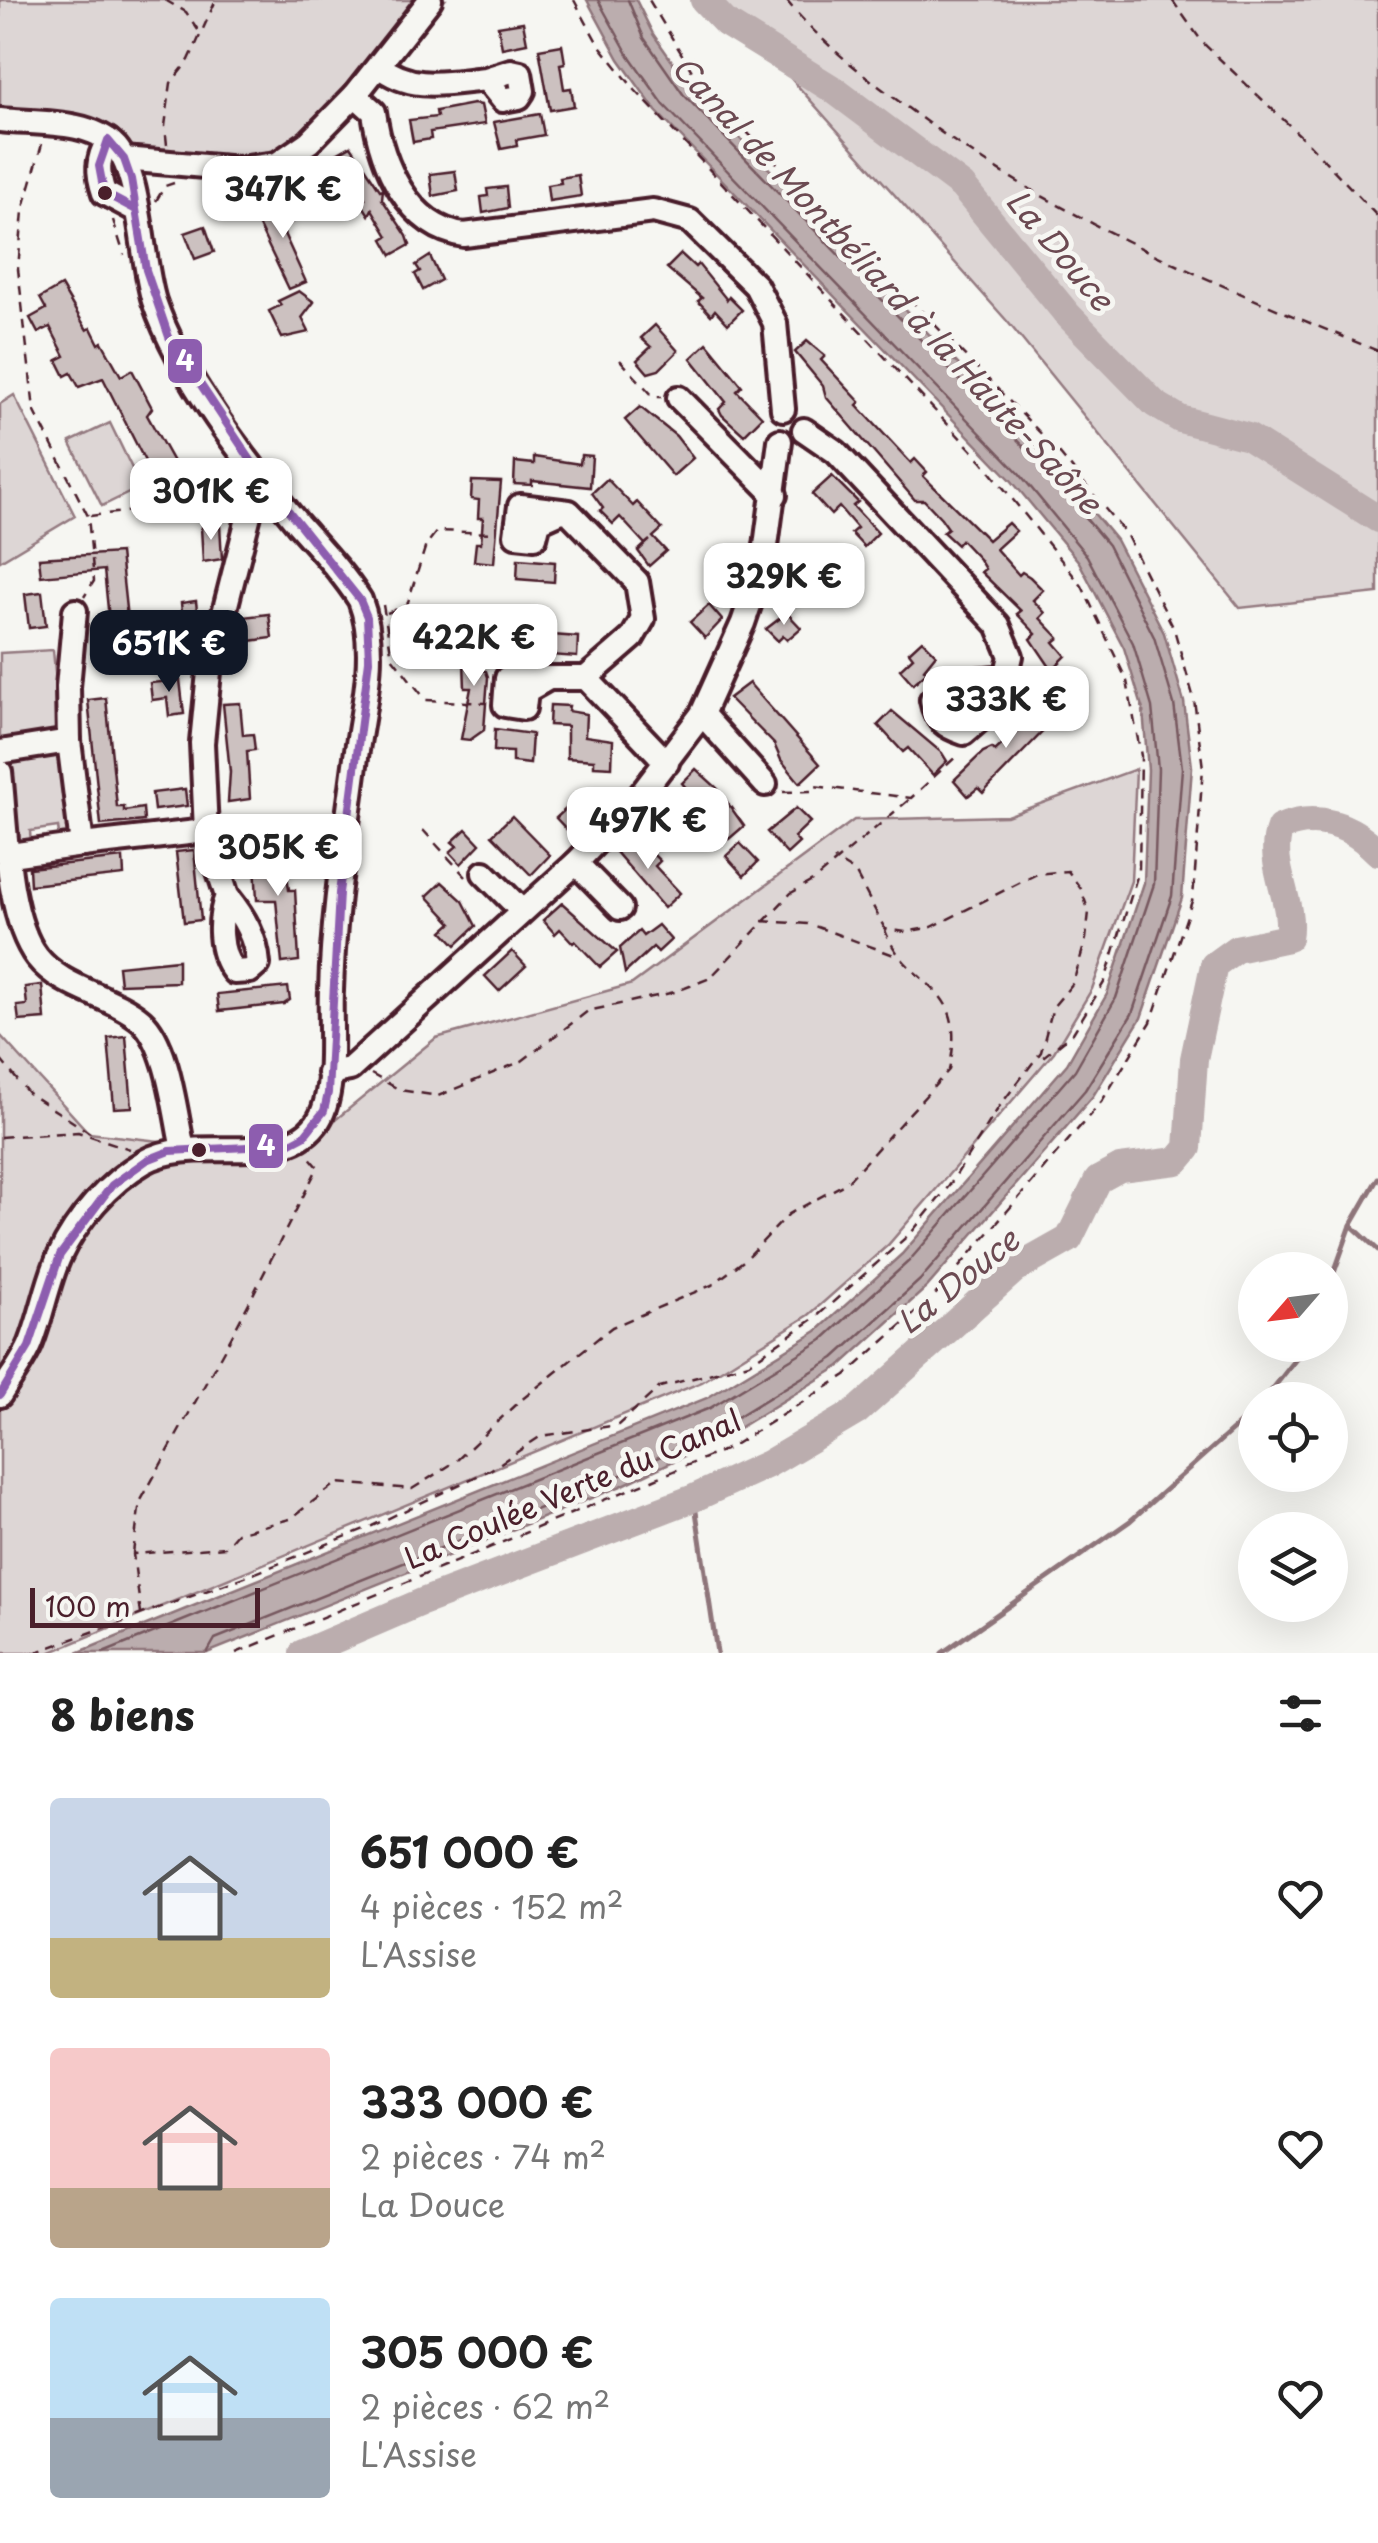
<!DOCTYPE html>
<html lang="fr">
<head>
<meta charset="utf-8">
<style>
	:root { --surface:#fff; --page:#f2f2f2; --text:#222; --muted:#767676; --accent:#111827 }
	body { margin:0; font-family:"Playpen Sans",sans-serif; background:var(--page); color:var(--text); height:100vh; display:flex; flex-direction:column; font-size:38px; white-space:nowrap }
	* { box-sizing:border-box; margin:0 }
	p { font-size:32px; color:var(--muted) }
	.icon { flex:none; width:55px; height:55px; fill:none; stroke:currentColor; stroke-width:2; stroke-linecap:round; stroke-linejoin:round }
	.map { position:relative; height:1653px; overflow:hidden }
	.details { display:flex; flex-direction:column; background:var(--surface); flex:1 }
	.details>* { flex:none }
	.needle { width:65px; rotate:242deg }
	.controls { position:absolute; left:1238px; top:1252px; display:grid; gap:20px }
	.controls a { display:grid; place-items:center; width:110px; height:110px; border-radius:50%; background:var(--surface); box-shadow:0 10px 40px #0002; font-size:50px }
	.scale { position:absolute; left:30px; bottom:25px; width:230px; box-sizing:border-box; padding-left:10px; border:5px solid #4a1f2b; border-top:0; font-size:28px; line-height:35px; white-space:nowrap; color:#4a1f2b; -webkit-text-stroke:8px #f6f6f2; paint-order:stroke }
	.price { position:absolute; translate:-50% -85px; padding:0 22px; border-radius:20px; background:#fff; color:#222; font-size:32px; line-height:65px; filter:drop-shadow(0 2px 5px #0008) }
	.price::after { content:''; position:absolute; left:50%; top:60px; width:30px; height:22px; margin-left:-15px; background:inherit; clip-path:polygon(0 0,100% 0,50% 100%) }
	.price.selected { background:var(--accent); color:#fff }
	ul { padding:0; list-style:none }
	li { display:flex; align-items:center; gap:30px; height:250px; padding:0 50px }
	li span { display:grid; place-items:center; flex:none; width:280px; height:200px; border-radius:10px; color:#555 }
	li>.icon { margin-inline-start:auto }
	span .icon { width:120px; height:120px; fill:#fffc; stroke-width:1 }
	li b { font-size:42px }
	h2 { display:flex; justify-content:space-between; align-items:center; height:120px; padding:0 50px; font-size:42px }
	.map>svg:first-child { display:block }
	.green { fill:#ddd6d5; stroke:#947a80; stroke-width:2.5 }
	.water { fill:#bbadae; stroke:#8e747a; stroke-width:2.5 }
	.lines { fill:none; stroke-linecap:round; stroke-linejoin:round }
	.shore { stroke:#77585f; stroke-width:2.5 }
	.stream { stroke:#8e747a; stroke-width:5 }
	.river { stroke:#bbadae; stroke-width:28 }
	.building { fill:#ccc1c0; stroke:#4a1f2b; stroke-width:2.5 }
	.minor-casing { stroke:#4a1f2b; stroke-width:30 }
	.path { stroke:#4a1f2b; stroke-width:2.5; stroke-dasharray:10 8; stroke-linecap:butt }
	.minor { stroke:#f6f6f2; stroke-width:22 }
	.bus-1-casing { stroke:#f6f6f2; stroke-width:15 }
	.bus-1 { stroke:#8d5daf; stroke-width:8 }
	.bus-dot { fill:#4a1f2b; stroke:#f6f6f2; stroke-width:4 }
	.labels { text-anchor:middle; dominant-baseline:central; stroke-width:10; stroke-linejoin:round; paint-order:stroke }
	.street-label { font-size:30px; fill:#4a1f2b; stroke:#f6f6f2 }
	.water-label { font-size:32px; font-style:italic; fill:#6c4a52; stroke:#f6f6f2 }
	.line-badge { stroke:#f6f6f2; stroke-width:4 }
	.badge-label { font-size:28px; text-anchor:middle; font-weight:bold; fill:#fff }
</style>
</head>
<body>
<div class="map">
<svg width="1378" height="1653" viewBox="0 0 1378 1653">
	<rect width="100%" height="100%" fill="#f6f6f2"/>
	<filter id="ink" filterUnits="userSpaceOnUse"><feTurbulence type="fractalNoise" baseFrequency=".01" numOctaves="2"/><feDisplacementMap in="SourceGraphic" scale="20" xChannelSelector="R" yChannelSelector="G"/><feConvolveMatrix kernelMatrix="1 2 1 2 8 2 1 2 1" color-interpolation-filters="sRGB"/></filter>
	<g filter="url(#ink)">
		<g class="green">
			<polygon points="0,0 445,0 305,160 248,178 114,159 83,136 0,128"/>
			<polygon points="721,0 1378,0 1378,593 1240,608 1007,321"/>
			<polygon points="14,395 75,516 0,561 0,404"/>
			<polygon points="110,423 141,487 102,506 70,442"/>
			<polygon points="53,650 61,736 0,741 0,653"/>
			<polygon points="65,750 75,840 60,842 58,827 30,831 31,845 16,845 4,758"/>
			<polygon points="1136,769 1131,881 1092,989 1054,1052 888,1245 809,1315 702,1382 49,1653 0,1653 0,1035 89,1133 291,1156 436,1038 632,984 854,820 1007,816"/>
		</g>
		<polygon class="water" points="587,0 636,0 653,34 690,87 1045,454 1116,540 1164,633 1184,702 1192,767 1182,898 1141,1018 1093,1096 927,1287 840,1366 724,1437 621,1486 207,1653 77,1653 707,1398 817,1331 902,1254 1067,1064 1107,994 1144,883 1148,770 1143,710 1124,648 1079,562 1011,480 656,111 619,59"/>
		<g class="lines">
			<g class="shore">
				<polyline points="103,1653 710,1408 822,1340 909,1261 1075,1070 1116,998 1154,884 1158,769 1152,707 1133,643 1087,556 1019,473 664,105 628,54 598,0"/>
				<polyline points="207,1653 215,1639 617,1477 719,1428 834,1358 920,1280 1085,1090 1132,1014 1172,896 1182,768 1174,704 1154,637 1108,545 1037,460 683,94 644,38 628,0"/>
			</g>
			<g class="stream">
				<polyline points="1378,1178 1351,1225 1378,1250"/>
				<polyline points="1330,1284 1351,1225"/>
				<polyline points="1264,1400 1307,1345"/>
				<polyline points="694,1498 717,1653"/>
				<polyline points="942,1653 1130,1521 1255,1410"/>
			</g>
			<g class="river">
				<polyline points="704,0 726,23 834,90 962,186 1067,314 1155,404 1180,419 1248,437 1378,519"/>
				<path d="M303 1653 422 1602 694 1498 768 1464 856 1412 1014 1270 1069 1239 1098 1180 1120 1168 1177 1161 1188 1148 1194 1059 1214 965 1236 949 1288 938C1295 900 1266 864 1280 828 1317 812 1351 825 1378 852"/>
			</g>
		</g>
		<g class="building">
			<polygon points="523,22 527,43 502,48 498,26"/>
			<polygon points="562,45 565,63 560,64 564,89 571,88 574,106 550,110 539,49"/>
			<polygon points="473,104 481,105 485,124 430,132 431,139 413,142 409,120 437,117 436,111"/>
			<polygon points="540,114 544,135 516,140 517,146 501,149 494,122"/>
			<polygon points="351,146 380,190 383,189 382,199 407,236 410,245 392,255 383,239 388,236 372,209 369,215 360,201 365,198 356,181 348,169 343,172 333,156"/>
			<polygon points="455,171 458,191 433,196 430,174"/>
			<polygon points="578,175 581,196 549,201 547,185 561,183 560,178"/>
			<polygon points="506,187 508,208 483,213 481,197 488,196 487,189"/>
			<polygon points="298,201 306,215 281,227 306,282 289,289 255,218"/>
			<polygon points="205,226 214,252 195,259 185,233"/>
			<polygon points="681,254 695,267 698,264 727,300 729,297 742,310 728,324 715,310 711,315 698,301 702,298 667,268"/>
			<polygon points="430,256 441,280 423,290 415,274 420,271 416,265"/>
			<polygon points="61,286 87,330 91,328 99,344 102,342 121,376 132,370 152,408 147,415 177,469 171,472 175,481 159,489 103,378 79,387 71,373 65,376 57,360 65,356 50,327 38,333 30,318 46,309 40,298"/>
			<polygon points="299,291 314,302 302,318 309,332 282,338 269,311 281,305 278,301"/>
			<polygon points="655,325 678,351 659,370 648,373 637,360 651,347 641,338"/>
			<polygon points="807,341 825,356 821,360 860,402 857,405 911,463 915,459 927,472 923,476 988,540 1008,523 1016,531 996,549 1019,575 1022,572 1030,577 1043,590 1033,600 1045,613 1040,618 1059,638 1054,642 1066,656 1052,670 1031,639 1036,634 1017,614 1021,611 981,572 985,569 979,559 961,540 957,545 943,532 948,528 941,518 924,500 915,500 826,397 823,386 795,352"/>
			<polygon points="707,343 742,386 737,391 762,417 744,435 722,415 719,409 726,402 691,358"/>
			<polygon points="640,407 676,436 693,458 673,476 625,420"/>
			<polygon points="581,455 592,456 590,487 532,481 532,485 514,484 515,462 534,464 534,457 580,464"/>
			<polygon points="832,476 858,502 853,506 878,533 864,547 851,533 857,528 839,507 831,515 812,494"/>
			<polygon points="607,479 633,506 637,502 662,529 653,537 666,551 649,566 638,551 650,540 645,544 620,517 613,524 600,511 603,508 592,493"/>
			<polygon points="472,481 501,482 494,563 474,561 476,543 481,543 483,518 478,518 479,500 471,499"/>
			<polygon points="220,525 222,559 203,562 201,527"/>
			<polygon points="120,553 129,637 111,638 104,570 41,576 39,558"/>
			<polygon points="518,559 555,562 554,582 517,579"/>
			<polygon points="803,563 821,583 809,595 804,590 798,595 783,578"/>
			<polygon points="42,592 46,626 29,628 25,594"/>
			<polygon points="196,601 200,638 185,640 181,603"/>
			<polygon points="709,605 722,620 705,638 690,622"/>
			<polygon points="787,613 801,628 787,640 783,636 778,641 766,629"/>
			<polygon points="269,614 272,638 249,641 243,617"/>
			<polygon points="512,632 578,637 577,657 511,652"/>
			<polygon points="922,640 936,654 924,669 927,672 913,684 900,669 913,657 909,652"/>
			<polygon points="460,641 480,642 480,670 486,671 488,677 484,730 470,740 461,739 471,688 465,688 464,660 459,660"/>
			<polygon points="180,680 184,714 169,716 167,698 152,700 150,683"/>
			<polygon points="749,683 820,764 800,783 781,760 774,744 729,698"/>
			<polygon points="106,698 117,807 124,807 124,811 143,808 144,821 101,825 88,700"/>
			<polygon points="1047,700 1060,714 983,793 978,788 968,796 954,780 983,752 992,748 995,751 1022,726 1025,717"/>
			<polygon points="240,703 243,735 253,734 255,750 247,751 250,799 228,802 230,772 223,704"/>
			<polygon points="550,705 569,706 568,711 586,714 585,736 613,740 612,767 594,766 594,760 567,758 567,726 549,725"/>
			<polygon points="892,711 942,753 947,761 933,775 908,748 903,752 878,725"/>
			<polygon points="495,729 532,734 530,764 512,762 512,752 494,751"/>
			<polygon points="696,769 717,788 744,826 729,839 682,783"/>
			<polygon points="185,789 187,806 154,810 152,793"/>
			<polygon points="583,793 597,807 570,833 556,818"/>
			<polygon points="796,808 810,822 794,837 799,843 787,854 767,832"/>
			<polygon points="512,816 550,855 531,875 492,835"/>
			<polygon points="466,829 480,844 461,864 450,852 457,846 452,842"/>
			<polygon points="630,838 643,852 647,848 660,861 655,866 680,893 664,908 616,852"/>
			<polygon points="271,842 274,867 286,866 289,890 295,890 299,961 282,963 276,900 257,900 254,844"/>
			<polygon points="740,843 758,862 744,876 726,856"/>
			<polygon points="194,850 201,920 184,922 176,852"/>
			<polygon points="123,858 124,875 30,885 29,868"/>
			<polygon points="442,882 463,901 476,926 456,945 443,931 452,923 427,896"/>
			<polygon points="562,903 617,952 600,967 575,941 573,943 560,929 555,934 543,920"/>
			<polygon points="658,925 671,940 658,952 653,947 625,973 620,948 639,931 643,936"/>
			<polygon points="512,951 526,966 499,991 485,976"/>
			<polygon points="178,960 178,982 120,984 118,966"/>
			<polygon points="42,985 45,1019 19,1021 17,1006 27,1005 25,987"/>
			<polygon points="288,987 290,1000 284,1004 219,1011 217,994"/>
			<polygon points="126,1036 132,1107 114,1108 108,1038"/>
		</g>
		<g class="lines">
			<g class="minor-casing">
				<g id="minor">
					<path d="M379 66C412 92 446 83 486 79L503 100 519 97 523 91 520 73 511 71 486 79"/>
					<path d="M355 95 374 112C381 164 408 227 464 235L653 211 690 221 756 286 775 323 783 409"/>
					<path d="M0 120C36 124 90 119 116 147 141 176 141 260 154 301 180 378 247 462 298 524 320 549 342 572 360 600 379 649 363 707 356 757 346 835 333 913 331 991 329 1026 338 1096 316 1124 279 1171 196 1132 144 1162 109 1182 76 1220 59 1257 47 1284 42 1315 31 1343 24 1361 10 1378 0 1395"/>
					<path d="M108 140C97 160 97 172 104 193L136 210"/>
					<polyline points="124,159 239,169 277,164 309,142 355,95 430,0"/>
					<polyline points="679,398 775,495"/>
					<path d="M804 430 836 452 998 625 1011 656 1006 677 957 682 932 700C936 720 945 727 964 733L994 707 1006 677"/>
					<polyline points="559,512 539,521 535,537 516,535 520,506 569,512 637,582 643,619 632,638 586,678"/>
					<polyline points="547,679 526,691 524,708 505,705 507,678 586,678 667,763"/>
					<polyline points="702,714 765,784"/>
					<polyline points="69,741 68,687 75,611"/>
					<polyline points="0,752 69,741 82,845 10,855"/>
					<path d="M0 772C6 824 6 916 37 957 62 989 111 995 141 1020 169 1045 175 1114 183 1149"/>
					<polyline points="206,831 202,743 209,672 255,491 264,480"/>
					<path d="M82 845 206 831 227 896C218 919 218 952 234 972L250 971 258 964C256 938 244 917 227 896"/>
					<polyline points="576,863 620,908"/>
					<polyline points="484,873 521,910"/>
					<polyline points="329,1073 350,1069 576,863 639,797 702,714 743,623 764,561 780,441"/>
				</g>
			</g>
			<g class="path">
				<polyline points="165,0 186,12 200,33"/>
				<polyline points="574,0 597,42 635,90 982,461 1082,586 1127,681 1141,756 1139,870 1105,981 1073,1033 1038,1061"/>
				<path d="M786 0C820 42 862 74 905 106 1048 215 1212 283 1378 351"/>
				<polyline points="1172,0 1203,43 1310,145 1378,217"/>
				<polyline points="42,144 23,211 18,269 34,410 88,516 94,581 84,597"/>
				<polyline points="167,145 165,126 171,83 189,60 216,0"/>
				<polyline points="156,201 165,186 174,183"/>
				<polyline points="113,220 124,255"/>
				<polyline points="620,360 654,397 662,397"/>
				<polyline points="90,516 231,499"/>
				<polyline points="383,605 392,657 426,700 485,703"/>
				<polyline points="387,613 407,605 426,545 437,531 496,533"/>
				<polyline points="783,792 811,791 814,786 911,798 959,754"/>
				<polyline points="423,830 466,877"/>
				<polyline points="762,921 809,924 894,955"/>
				<polyline points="0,1059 28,1093 95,1136"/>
				<polyline points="371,1074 400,1090 438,1096 522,1061 588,1011 675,992 710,978 791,893 814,880 911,798"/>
				<polyline points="0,1137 78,1132 130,1149"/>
				<polyline points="133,1553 140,1502 235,1330 318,1167 307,1154"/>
				<path d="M141 1614 133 1554 225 1547 237 1533 290 1519 337 1483 412 1489 455 1462 515 1405 612 1327 712 1285 746 1259 789 1214 846 1183 949 1070C970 979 908 992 885 930"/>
				<polyline points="34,1653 253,1574 372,1526 490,1470 541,1436 618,1425 660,1387 749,1363 815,1318 912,1232 949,1186 999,1107 1041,1052 1053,1007 1073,983 1086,939 1089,912 1081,889 1068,871 1037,874 932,927 906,932 885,929 855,872 834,859"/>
				<polyline points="236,1653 729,1448 846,1375 935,1295 1102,1101 1151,1022 1193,898 1203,768 1194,699 1174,629 1126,534 1054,447 743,128 692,71 649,0"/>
			</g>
			<use href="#minor" class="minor"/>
			<g class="bus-1-casing">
				<polyline id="bus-1" points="0,1395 29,1347 60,1255 112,1185 147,1160 170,1151 287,1145 304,1136 324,1111 328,1093 339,893 369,660 367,617 360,600 264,480 169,337 146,270 131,179 124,159 108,140 99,166 104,193 136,210"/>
			</g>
			<use href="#bus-1" class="bus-1"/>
		</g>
	</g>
	<g class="bus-dot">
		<circle cx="105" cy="193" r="9"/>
		<circle cx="199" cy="1150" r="9"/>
	</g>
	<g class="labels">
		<g class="street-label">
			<text transform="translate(572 1488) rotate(-23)">La Coulée Verte du Canal</text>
		</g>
		<g class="water-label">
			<text transform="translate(1061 249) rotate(50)">La Douce</text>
			<text transform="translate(888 284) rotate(47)">Canal de Montbéliard à la Haute-Saône</text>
			<text transform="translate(957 1280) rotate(-39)">La Douce</text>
		</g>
	</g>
	<g class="line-badge">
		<rect x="166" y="337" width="38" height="48" rx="10" fill="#8d5daf"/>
		<rect x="247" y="1122" width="38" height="48" rx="10" fill="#8d5daf"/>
	</g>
	<g class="badge-label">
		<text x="185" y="371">4</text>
		<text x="266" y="1156">4</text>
	</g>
</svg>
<div class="controls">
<a><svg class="needle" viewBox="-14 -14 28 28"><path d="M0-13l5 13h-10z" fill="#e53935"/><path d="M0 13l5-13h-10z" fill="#767676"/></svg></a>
<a><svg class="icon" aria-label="locate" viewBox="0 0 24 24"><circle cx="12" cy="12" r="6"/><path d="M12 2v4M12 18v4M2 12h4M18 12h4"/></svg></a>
<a><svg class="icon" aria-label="layers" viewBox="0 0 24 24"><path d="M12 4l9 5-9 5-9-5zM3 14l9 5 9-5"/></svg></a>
</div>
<div class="scale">100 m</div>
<b class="price" style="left:283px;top:241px">347K €</b>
<b class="price" style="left:211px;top:543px">301K €</b>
<b class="price" style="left:784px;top:628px">329K €</b>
<b class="price" style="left:474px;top:689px">422K €</b>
<b class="price selected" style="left:169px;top:695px">651K €</b>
<b class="price" style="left:1006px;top:751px">333K €</b>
<b class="price" style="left:648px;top:872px">497K €</b>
<b class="price" style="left:278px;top:899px">305K €</b>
</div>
<section class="details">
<h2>8 biens<svg class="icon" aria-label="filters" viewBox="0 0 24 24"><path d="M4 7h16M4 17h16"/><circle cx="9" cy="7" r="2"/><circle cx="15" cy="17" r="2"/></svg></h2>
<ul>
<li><span style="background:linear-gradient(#c9d6e8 70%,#c2b280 0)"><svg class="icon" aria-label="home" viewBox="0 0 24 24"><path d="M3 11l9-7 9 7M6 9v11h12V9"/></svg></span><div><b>651 000 €</b><p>4 pièces · 152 m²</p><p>L'Assise</p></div><svg class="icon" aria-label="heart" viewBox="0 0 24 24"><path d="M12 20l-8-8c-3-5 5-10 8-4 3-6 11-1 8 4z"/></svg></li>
<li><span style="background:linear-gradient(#f6c9c9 70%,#b9a48a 0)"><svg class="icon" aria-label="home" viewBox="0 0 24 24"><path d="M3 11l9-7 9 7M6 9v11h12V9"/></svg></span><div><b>333 000 €</b><p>2 pièces · 74 m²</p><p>La Douce</p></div><svg class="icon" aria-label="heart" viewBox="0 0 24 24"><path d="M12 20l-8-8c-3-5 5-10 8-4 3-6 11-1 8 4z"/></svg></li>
<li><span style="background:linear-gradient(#bfe0f5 60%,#9aa5b1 0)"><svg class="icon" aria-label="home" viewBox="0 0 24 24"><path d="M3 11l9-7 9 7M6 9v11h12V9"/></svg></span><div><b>305 000 €</b><p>2 pièces · 62 m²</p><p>L'Assise</p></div><svg class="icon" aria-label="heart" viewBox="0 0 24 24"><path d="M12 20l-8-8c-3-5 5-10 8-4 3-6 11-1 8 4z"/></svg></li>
</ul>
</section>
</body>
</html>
